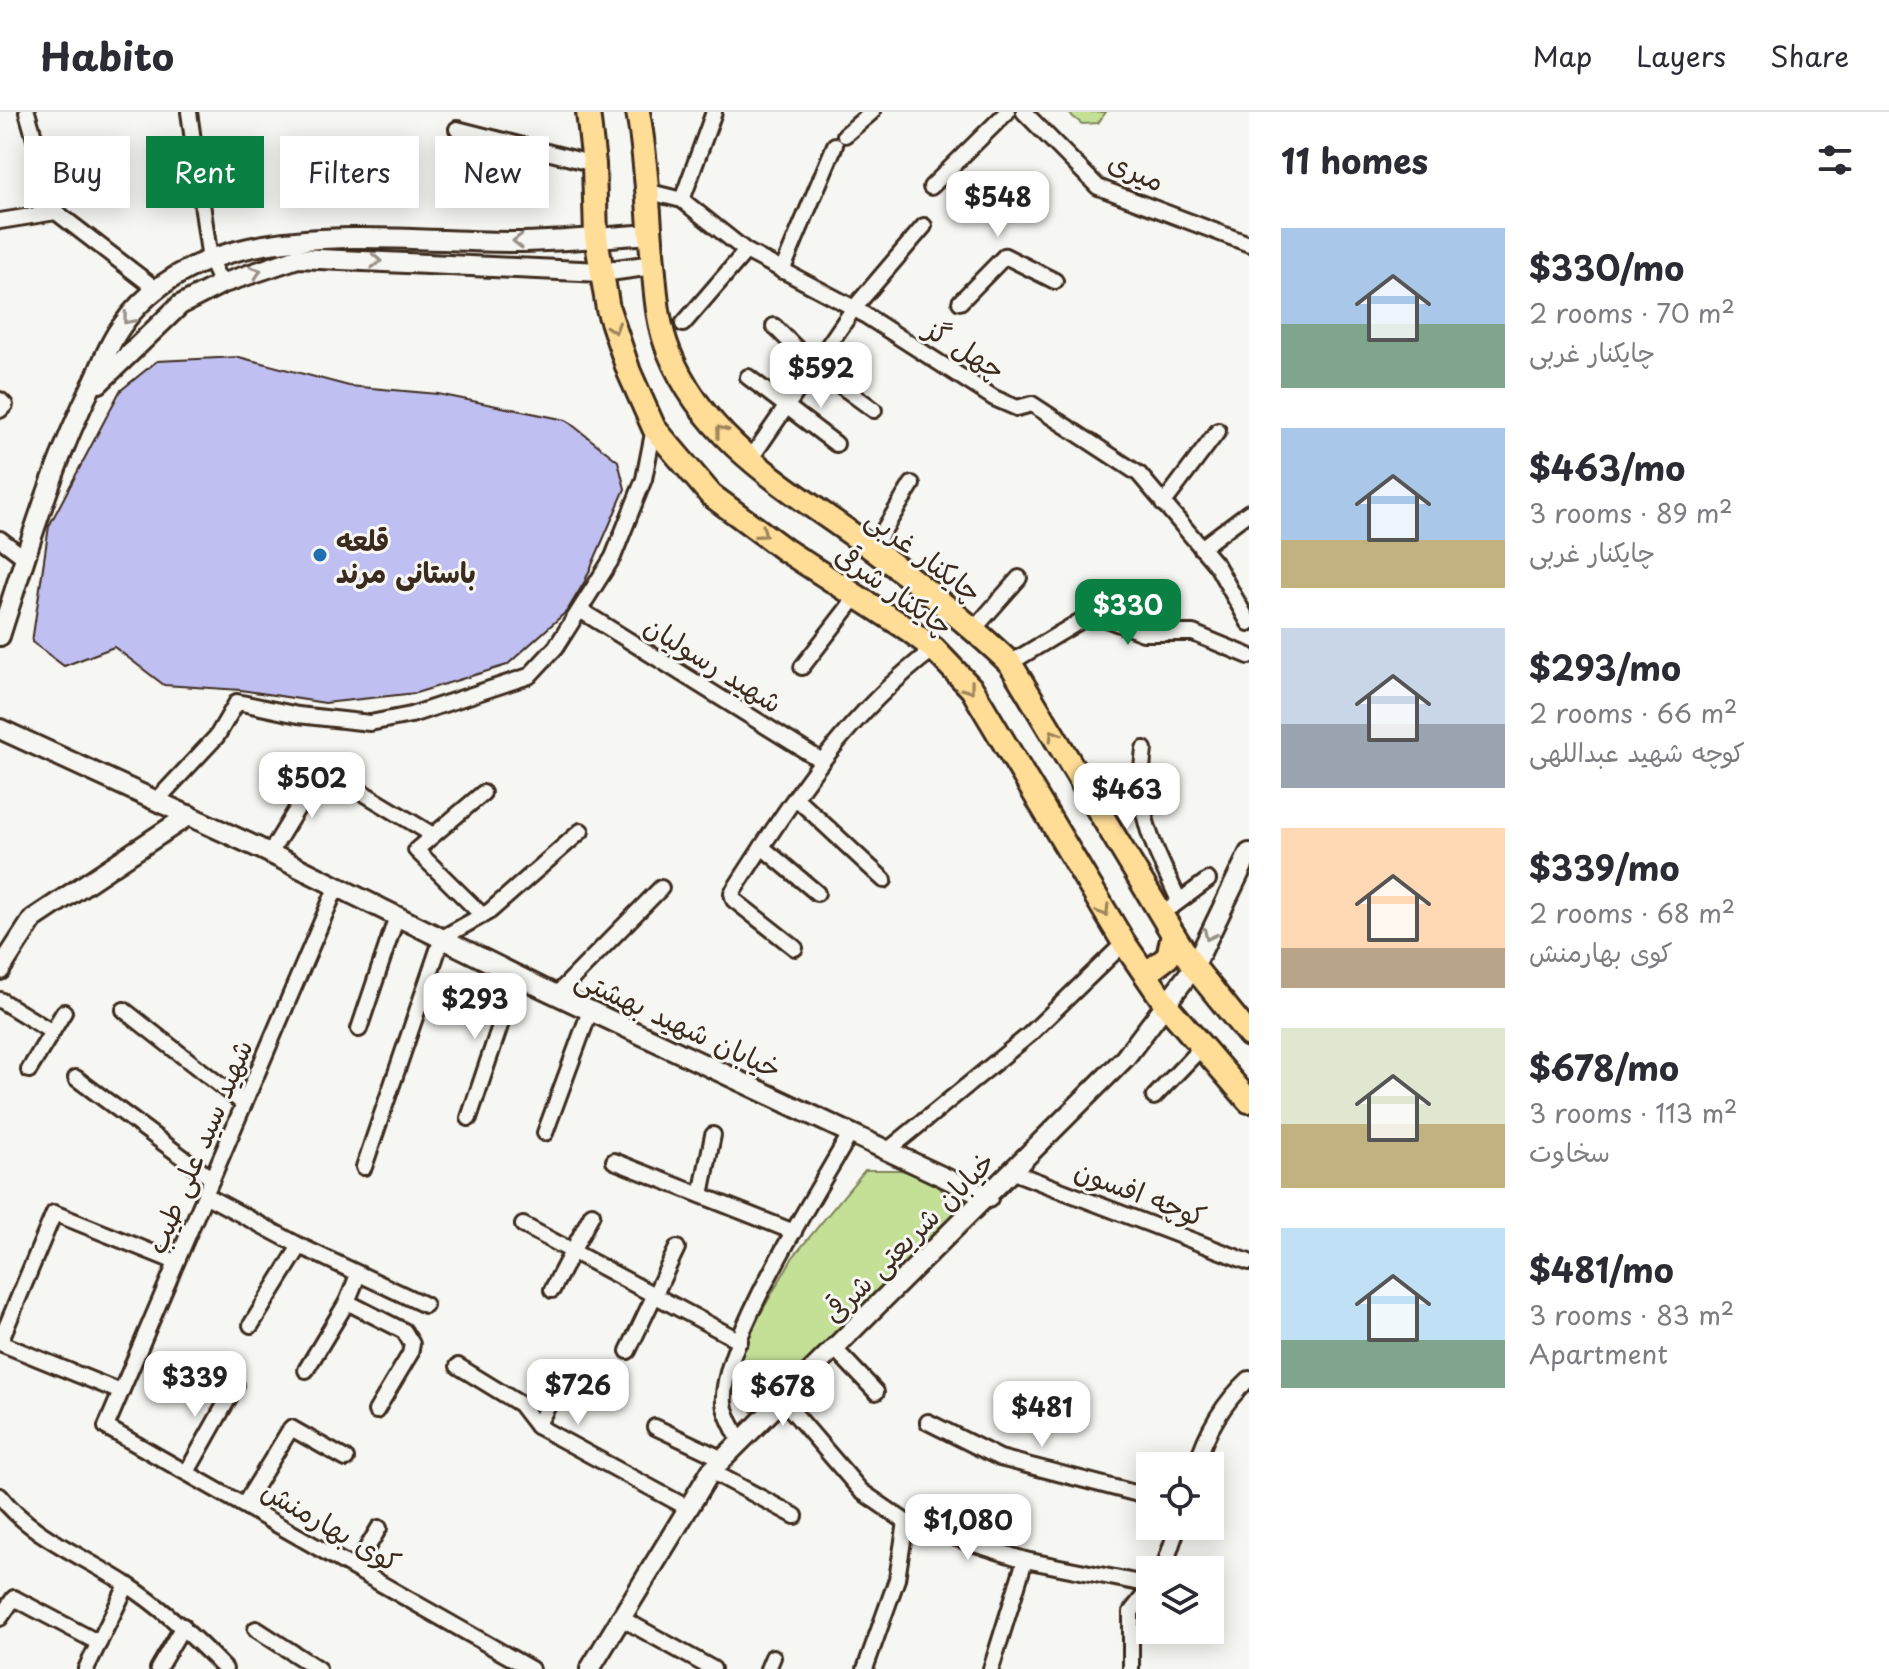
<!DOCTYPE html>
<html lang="en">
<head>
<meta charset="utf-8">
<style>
	:root { --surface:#fff; --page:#f7f7f7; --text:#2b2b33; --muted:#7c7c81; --line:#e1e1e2; --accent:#0b8043 }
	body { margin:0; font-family:"Playpen Sans","Playpen Sans Arabic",sans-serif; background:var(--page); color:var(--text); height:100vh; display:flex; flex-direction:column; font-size:30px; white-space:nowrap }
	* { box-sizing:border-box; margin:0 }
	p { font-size:26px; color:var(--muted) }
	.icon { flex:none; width:44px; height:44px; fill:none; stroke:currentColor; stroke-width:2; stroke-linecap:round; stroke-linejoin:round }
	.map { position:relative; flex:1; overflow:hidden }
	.panel { display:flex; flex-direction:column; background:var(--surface); width:640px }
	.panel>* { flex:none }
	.top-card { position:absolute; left:24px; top:24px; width:760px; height:72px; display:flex; gap:16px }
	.controls { position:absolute; left:1136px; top:1340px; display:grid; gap:16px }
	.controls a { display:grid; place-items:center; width:88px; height:88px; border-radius:0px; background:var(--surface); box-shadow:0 4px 20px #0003; font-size:40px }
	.price { position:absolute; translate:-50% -68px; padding:0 18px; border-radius:16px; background:#fff; color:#222; font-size:26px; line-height:52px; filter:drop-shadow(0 2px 4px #0008) }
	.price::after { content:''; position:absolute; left:50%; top:48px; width:24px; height:18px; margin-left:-12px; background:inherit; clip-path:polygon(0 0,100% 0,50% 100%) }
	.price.selected { background:var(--accent); color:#fff }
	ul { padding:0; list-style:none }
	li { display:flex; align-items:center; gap:24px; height:200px; padding:0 32px }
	li span { display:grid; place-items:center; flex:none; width:224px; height:160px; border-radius:0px; color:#555 }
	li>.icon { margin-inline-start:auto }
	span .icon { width:96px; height:96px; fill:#fffc; stroke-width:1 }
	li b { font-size:34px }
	h2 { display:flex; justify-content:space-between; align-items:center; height:96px; padding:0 32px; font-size:34px }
	.chip { padding:0 28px; border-radius:0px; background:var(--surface); box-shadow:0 4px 20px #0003; font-size:28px; line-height:72px }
	.chip.selected { background:var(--accent); color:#fff }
	header { display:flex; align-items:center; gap:48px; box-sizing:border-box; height:112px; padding:0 40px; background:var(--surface); border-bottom:2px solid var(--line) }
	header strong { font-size:38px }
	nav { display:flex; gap:44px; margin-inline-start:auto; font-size:28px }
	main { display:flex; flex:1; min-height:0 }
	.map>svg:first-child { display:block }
	.green { fill:#c4e097; stroke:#80855a; stroke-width:2 }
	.building { fill:#c0bff1; stroke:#3b2a1e; stroke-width:2 }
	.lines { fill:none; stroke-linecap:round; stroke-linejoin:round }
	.minor-casing { stroke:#3b2a1e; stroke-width:20 }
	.tertiary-casing { stroke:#3b2a1e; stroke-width:24 }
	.primary-casing { stroke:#3b2a1e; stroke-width:28 }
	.minor { stroke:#f6f6f2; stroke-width:14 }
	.tertiary { stroke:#f6f6f2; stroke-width:18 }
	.primary { stroke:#ffdd96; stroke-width:22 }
	.oneway { stroke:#989088 }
	.oneway2 { stroke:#9d845a }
	.poi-dot { fill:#1f6fb2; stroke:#f6f6f2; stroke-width:3 }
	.labels { text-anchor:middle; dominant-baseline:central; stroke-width:6; stroke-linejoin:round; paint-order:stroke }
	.street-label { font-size:28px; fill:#3b2a1e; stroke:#f6f6f2 }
	.poi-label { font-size:28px; font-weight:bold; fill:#3b2a1e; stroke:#f6f6f2; text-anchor:start }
</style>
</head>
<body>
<header>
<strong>Habito</strong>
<nav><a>Map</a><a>Layers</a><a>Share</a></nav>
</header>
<main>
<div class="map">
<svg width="1249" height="1557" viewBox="0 0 1249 1557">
	<rect width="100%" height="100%" fill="#f6f6f2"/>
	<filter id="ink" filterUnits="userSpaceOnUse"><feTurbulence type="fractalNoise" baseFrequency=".0125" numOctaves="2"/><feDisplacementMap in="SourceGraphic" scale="16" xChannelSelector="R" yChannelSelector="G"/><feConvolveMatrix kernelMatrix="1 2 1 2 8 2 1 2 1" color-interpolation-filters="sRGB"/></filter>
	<g filter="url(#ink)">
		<g class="green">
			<polygon points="1067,0 1106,0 1098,11 1082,12"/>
			<polygon points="865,1058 901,1058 933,1066 959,1103 753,1301 736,1282 739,1239 793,1145"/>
		</g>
		<polygon class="building" points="239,245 349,274 438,282 566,308 618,349 625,377 585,469 567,499 507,553 416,581 325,591 241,578 164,573 114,535 64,554 32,530 49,414 120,279 157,249"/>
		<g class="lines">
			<g class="minor-casing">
				<g id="minor">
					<polyline points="27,0 56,100"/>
					<polyline points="189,0 210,148 221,172"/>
					<polyline points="1024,0 1098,75 1249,132"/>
					<polyline points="457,17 594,52"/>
					<polyline points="845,23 872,0"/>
					<polyline points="931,75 1007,0"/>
					<polyline points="646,79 682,88 746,139 854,196 994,286 1017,296 1032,292 1139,362 1217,454 1249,511"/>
					<polyline points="682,88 714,0"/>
					<polyline points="0,109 56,100 156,177"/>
					<polyline points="782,159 835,33"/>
					<polyline points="960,190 1005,144 1055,169"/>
					<polyline points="683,212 746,139"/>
					<polyline points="774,214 814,254 874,298"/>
					<polyline points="748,265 836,332"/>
					<polyline points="0,288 5,293 0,298"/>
					<polyline points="749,349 854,196 924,114"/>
					<polyline points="1163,392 1218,319"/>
					<polyline points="0,427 25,446"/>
					<polyline points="1201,436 1249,400"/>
					<polyline points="872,437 912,372"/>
					<polyline points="580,498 822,649"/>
					<polyline points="974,517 1019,466"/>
					<polyline points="1010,551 1092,502 1143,521 1193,521 1249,544"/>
					<polyline points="802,555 857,484"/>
					<path d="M1144 637C1135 707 1152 728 1179 789"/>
					<polyline points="796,686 884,768"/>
					<polyline points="157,688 217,624 237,590 298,603 370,611 411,603 529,564 556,535 613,445 644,367 654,316"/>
					<polyline points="762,735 817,781"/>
					<polyline points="270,741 322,656 433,723"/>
					<polyline points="337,774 106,1315 531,1557"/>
					<polyline points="1173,794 1208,768"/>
					<polyline points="482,803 416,738 483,681"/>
					<path d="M795 836 734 788 732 781C790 691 847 601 934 537"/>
					<polyline points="556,883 661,776"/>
					<polyline points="0,888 52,920"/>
					<polyline points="124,898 244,992"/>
					<polyline points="359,917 397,804"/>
					<polyline points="29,958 64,900"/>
					<polyline points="76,966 212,1067"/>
					<polyline points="1154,985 1202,935"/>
					<polyline points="469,1006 517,863"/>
					<polyline points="545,1021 590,899"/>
					<polyline points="887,1039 1029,923 1124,831"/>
					<polyline points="614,1049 794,1120"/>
					<polyline points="364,1055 442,826 490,799 581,719"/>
					<polyline points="1013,1060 1249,1150"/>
					<polyline points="205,1083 300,1134 425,1193"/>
					<polyline points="701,1083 713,1023"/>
					<polyline points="523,1113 740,1229"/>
					<polyline points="552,1178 592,1102"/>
					<polyline points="347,1190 404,1219 412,1232 410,1242 376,1299"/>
					<polyline points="251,1213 300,1134"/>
					<polyline points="0,1230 54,1101 176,1150"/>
					<polyline points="0,1231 121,1280"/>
					<polyline points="834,1236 876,1280"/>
					<polyline points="628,1239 677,1136"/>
					<polyline points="458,1254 520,1292 537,1314 688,1396"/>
					<polyline points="306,1258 347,1190 358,1163"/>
					<polyline points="782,1287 861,1379 906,1410"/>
					<polyline points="928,1310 1000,1346 1150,1385"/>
					<polyline points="537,1314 567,1258"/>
					<polyline points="655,1315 723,1347"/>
					<path d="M740 1330C735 1318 725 1303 724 1291 719 1233 819 1077 850 1022"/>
					<path d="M1196 1354C1206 1320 1223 1291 1249 1267"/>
					<polyline points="711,1359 795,1404"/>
					<polyline points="187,1360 236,1273"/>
					<path d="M0 1384C31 1424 83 1444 126 1472 163 1496 194 1525 225 1557"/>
					<polyline points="244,1393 291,1316 346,1347"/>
					<polyline points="355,1456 379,1416"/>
					<polyline points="1163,1458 1178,1414"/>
					<polyline points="619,1505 713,1557"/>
					<polyline points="0,1506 14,1486 99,1531"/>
					<polyline points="256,1517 318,1557"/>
					<polyline points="86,1557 127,1473"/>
					<polyline points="158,1557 183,1514"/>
					<polyline points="768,1557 773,1545"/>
					<polyline points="865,1557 897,1467 906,1410 1025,1448 1150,1473"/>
					<polyline points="991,1557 1025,1448"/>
					<polyline points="1131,1557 1131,1500 1150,1476"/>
				</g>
			</g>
			<g class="tertiary-casing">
				<g id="tertiary">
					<polyline points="99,271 180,193 221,172 298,146 602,160 653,153"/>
					<path d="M0 524C28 437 53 351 94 269 102 252 109 231 121 215 204 94 397 132 523 130 565 129 608 125 650 122"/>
					<polyline points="0,617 259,736 544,877 988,1086"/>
					<polyline points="0,858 33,807 189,703"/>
					<polyline points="590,1557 711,1359 1125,946 1194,855 1249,741"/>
				</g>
			</g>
			<g class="primary-casing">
				<g id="primary">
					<polyline points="588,0 594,52 596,125 608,197 629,260 654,316 711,383 785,438 909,518 934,537 972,577 1124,831 1167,894 1249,989"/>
					<path d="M638 0C647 49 648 100 653 151 656 181 657 211 669 240 707 335 798 381 875 439 922 474 968 511 1010 551L1173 822 1194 855 1249 923"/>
					<polyline points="1142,857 1152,857 1168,845 1173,822"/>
				</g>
			</g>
			<use href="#minor" class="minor"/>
			<use href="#tertiary" class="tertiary"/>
			<use href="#primary" class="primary"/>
		</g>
		<defs><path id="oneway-chevron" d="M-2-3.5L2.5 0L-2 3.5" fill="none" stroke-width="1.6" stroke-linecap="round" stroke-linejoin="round" transform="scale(2)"/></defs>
		<g class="oneway">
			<use href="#oneway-chevron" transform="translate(518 129) rotate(180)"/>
			<use href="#oneway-chevron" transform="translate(376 149) rotate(3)"/>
			<use href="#oneway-chevron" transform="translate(256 160) rotate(-19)"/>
			<use href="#oneway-chevron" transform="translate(128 207) rotate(131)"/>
			<use href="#oneway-chevron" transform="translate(1209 823) rotate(116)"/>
		</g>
		<g class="oneway2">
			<use href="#oneway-chevron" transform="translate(614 216) rotate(72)"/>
			<use href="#oneway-chevron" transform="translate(721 319) rotate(-128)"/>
			<use href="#oneway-chevron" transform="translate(762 421) rotate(36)"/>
			<use href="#oneway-chevron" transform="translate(969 576) rotate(52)"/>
			<use href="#oneway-chevron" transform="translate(1054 623) rotate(-121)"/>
			<use href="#oneway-chevron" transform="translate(1104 799) rotate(59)"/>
		</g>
	</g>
	<circle class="poi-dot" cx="320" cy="443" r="8"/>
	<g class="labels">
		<g class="street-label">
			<text transform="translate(1137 58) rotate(24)">میری</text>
			<text transform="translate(966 236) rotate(32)">چهل گز</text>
			<text transform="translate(925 442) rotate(37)">چایکنار غربی</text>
			<text transform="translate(895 477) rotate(35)">چایکنار شرقی</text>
			<text transform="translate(714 551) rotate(32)">شهید رسولیان</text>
			<text transform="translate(679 910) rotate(25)">خیابان شهید بهشتی</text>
			<text transform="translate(198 1034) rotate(-67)">شهید سید علی طیب</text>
			<text transform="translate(1141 1080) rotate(21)">كوچه افسون</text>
			<text transform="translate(908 1124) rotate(-45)">خیابان شریعتی شرقی</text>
			<text transform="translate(332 1413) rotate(30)">کوی بهارمنش</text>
		</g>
		<g class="poi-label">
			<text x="336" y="427">قلعه<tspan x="336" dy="32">باستانی مرند</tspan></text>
		</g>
	</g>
</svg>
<div class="controls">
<a><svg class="icon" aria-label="locate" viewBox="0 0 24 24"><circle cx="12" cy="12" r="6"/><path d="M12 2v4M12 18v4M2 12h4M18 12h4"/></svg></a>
<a><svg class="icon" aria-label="layers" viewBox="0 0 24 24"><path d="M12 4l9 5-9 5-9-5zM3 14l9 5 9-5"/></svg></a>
</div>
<b class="price" style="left:998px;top:127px">$548</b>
<b class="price" style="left:821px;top:298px">$592</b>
<b class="price selected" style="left:1128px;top:535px">$330</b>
<b class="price" style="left:312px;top:708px">$502</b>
<b class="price" style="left:1127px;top:719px">$463</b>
<b class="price" style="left:475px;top:929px">$293</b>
<b class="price" style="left:195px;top:1307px">$339</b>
<b class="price" style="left:578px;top:1315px">$726</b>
<b class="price" style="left:783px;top:1316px">$678</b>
<b class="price" style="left:1042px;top:1337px">$481</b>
<b class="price" style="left:968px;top:1450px">$1,080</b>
<div class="top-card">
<a class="chip">Buy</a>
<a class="chip selected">Rent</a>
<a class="chip">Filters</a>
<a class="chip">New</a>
</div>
</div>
<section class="panel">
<h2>11 homes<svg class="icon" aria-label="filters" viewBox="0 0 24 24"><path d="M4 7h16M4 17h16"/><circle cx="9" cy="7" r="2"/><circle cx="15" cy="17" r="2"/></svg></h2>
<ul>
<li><span style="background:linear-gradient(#a9c7e8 60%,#7fa58c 0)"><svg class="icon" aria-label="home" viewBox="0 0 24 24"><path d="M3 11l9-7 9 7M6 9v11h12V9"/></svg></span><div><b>$330/mo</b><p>2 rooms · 70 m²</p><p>چایکنار غربی</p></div></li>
<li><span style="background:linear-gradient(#a9c7e8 70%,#c2b280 0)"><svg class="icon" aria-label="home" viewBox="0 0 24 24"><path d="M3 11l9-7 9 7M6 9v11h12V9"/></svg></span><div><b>$463/mo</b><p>3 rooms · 89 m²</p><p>چایکنار غربی</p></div></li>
<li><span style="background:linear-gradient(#c9d6e8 60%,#9aa5b1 0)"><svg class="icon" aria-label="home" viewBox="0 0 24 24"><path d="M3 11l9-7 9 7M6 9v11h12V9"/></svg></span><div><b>$293/mo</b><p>2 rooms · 66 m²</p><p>کوچه شهید عبداللهی</p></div></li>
<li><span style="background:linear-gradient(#ffd9b3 75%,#b9a48a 0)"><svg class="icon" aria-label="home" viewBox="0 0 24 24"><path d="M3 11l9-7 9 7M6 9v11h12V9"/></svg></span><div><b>$339/mo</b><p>2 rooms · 68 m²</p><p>کوی بهارمنش</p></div></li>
<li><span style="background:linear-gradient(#dfe7d0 60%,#c2b280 0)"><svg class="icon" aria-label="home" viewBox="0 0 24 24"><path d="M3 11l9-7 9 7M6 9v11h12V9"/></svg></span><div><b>$678/mo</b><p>3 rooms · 113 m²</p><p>سخاوت</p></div></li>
<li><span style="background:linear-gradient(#bfe0f5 70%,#7fa58c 0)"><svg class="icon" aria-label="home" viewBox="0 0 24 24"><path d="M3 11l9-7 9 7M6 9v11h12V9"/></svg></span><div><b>$481/mo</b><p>3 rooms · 83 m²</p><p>Apartment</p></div></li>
</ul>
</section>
</main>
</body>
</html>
